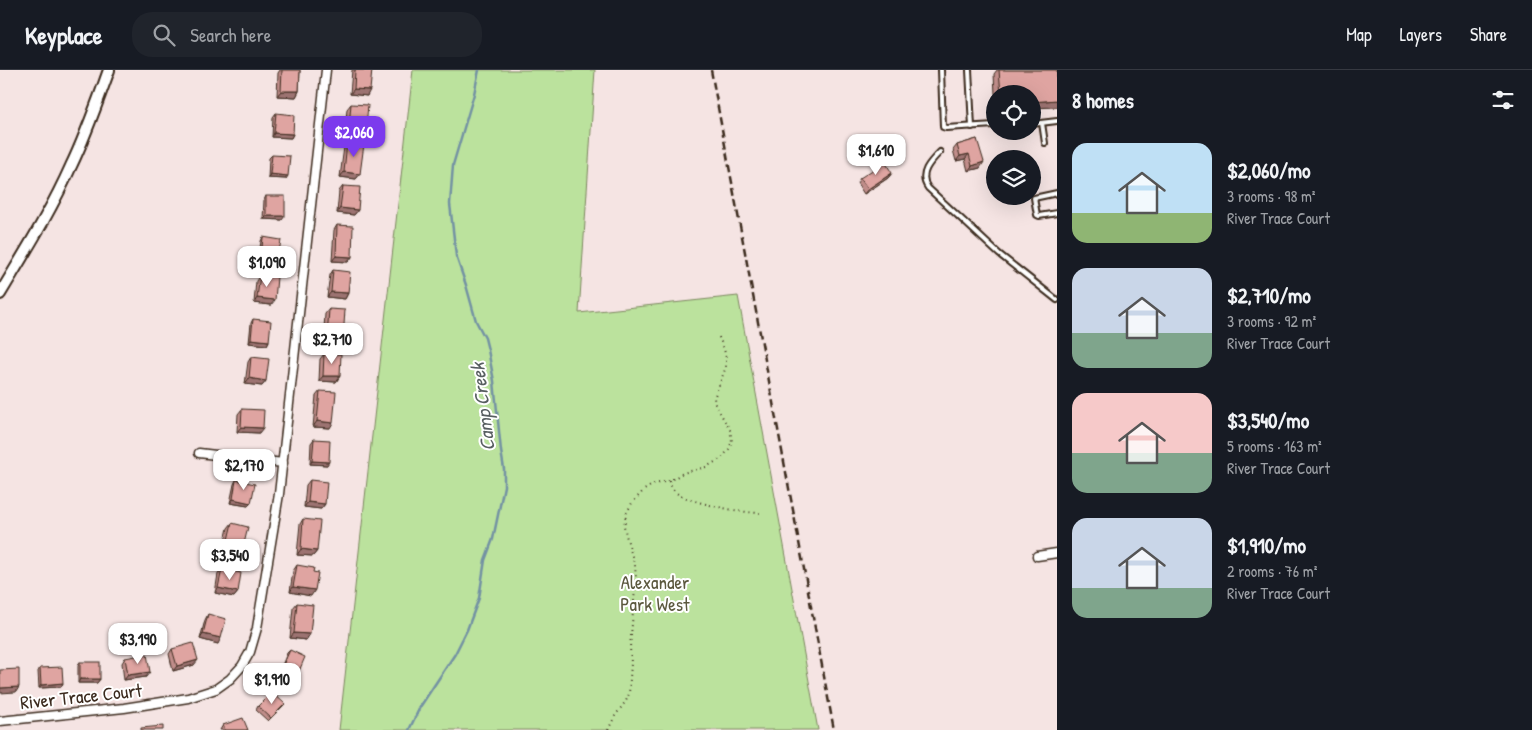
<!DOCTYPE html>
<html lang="en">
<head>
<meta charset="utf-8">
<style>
	:root { --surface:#171b24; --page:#20242c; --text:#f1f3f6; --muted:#9ea1a6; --line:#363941; --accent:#7c3aed }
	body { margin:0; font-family:"Patrick Hand",sans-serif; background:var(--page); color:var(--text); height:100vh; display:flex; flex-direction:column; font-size:19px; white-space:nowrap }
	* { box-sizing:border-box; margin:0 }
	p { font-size:16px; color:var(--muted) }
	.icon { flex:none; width:28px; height:28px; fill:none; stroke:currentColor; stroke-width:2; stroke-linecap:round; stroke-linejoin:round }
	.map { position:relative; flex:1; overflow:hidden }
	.drawer { display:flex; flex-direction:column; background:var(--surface); width:475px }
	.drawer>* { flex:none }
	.tools { position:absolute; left:986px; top:15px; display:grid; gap:10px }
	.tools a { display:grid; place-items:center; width:55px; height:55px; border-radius:50%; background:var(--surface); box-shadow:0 5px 20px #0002; font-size:25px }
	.price { position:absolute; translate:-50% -42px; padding:0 11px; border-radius:10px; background:#fff; color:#222; font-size:16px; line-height:32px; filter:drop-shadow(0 1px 2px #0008) }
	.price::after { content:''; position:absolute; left:50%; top:30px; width:15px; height:11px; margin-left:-8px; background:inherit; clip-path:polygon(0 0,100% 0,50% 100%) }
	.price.active { background:var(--accent); color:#fff }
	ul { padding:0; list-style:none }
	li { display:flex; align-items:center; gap:15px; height:125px; padding:0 15px }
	li span { display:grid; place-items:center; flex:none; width:140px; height:100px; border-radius:15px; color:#555 }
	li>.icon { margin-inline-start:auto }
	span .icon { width:60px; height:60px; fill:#fffc; stroke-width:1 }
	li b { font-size:21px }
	h2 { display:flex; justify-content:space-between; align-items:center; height:60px; padding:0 15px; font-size:21px }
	header { display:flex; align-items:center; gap:30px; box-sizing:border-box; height:70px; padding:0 25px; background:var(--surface); border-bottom:1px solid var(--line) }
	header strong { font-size:24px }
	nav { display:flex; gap:28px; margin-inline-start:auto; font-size:18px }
	.search { width:350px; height:45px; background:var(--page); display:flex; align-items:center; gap:12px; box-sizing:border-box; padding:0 18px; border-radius:20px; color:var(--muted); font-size:19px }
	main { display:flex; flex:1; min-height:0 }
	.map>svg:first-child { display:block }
	.green { fill:#bbe29d; stroke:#7b865e }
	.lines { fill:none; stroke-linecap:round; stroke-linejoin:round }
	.stream { stroke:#7392a3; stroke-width:2.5 }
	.service-casing { stroke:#3b2a1e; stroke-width:8 }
	.minor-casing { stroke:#3b2a1e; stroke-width:11 }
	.tertiary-casing { stroke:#3b2a1e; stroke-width:14 }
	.path { stroke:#3b2a1e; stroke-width:2; stroke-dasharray:1 4; stroke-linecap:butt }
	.service { stroke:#fff; stroke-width:4 }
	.minor { stroke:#fff; stroke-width:8 }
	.tertiary { stroke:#fff; stroke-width:10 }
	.rail { stroke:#3b2a1e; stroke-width:2.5; stroke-dasharray:8 4; stroke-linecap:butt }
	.wall { fill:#c08d8a; stroke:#3b2a1e }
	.shaded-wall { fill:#9c7371; stroke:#3b2a1e }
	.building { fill:#dfa4a1; stroke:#3b2a1e }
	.labels { text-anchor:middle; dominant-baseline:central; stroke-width:4; stroke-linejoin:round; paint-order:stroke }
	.park-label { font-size:19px; fill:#5b583e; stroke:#fff }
	.street-label { font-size:19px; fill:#3b2a1e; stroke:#fff }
	.water-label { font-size:20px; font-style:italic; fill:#575e60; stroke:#fff }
</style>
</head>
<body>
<header>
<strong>Keyplace</strong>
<div class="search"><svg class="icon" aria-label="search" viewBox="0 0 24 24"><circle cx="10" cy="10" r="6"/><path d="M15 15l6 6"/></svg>Search here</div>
<nav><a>Map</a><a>Layers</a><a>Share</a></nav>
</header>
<main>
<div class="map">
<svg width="1057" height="660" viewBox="0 0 1057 660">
	<rect width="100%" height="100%" fill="#f5e4e3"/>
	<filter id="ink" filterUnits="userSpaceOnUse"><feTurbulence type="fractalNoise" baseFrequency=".02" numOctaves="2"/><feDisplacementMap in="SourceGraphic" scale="10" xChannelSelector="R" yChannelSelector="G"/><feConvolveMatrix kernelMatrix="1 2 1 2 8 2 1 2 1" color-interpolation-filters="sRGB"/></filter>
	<g filter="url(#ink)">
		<polygon class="green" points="413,0 595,0 579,243 738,226 818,660 339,660"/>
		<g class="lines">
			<polyline class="stream" points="409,660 420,637 455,584 467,560 479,528 485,490 493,469 504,416 504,399 501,381 494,311 488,280 485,268 476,251 466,215 456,186 450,134 453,95 474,24 479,0"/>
			<g class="service-casing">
				<g id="service">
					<polyline points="941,0 943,57 946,58 995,55"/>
					<polyline points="969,0 972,57"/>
					<polyline points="1042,53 1045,73"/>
					<polyline points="1032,54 1057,51"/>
					<path d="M940 82C930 92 918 104 928 118L999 184 1057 230"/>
					<polyline points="1057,123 1034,128 1037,145 1039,146 1057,143"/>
				</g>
			</g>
			<g class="minor-casing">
				<g id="minor">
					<polyline points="199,383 283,393"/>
					<polyline points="1037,486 1057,483"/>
					<polyline points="0,651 124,638 188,628 216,619 230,609 242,596 250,582 257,558 279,424 326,0"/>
				</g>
			</g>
			<g class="tertiary-casing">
				<path id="tertiary" d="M0 224C25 182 51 141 71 96 86 65 97 33 109 0"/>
			</g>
			<g class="path">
				<path d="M669 411C671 416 673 421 678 424 692 433 743 443 760 443"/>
				<polyline points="608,660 615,646 626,631 629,624 631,593 630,577 636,508 635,496 627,469 624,456 626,444 632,433 644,420 654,414 669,411 683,403 706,397 722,388 729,379 732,371 730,360 715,334 714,328 726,297 726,288 724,279 718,265"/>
			</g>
			<use href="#service" class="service"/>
			<use href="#minor" class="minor"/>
			<use href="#tertiary" class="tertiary"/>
			<polyline class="rail" points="711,0 834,660"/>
		</g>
		<g class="wall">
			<polygon points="280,0 300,0 299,21 296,27 277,26 278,3"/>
			<polygon points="352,0 372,0 367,26 350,24"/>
			<polygon points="997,0 1057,0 1057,36 1032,24 995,24 994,4"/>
			<polygon points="351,34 366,57 363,62 345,61 347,39"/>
			<polygon points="276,43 293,64 291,68 272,67 273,47"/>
			<polygon points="977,69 980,98 968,101 965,89 956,91 953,80 957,75"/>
			<polygon points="347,72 360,104 356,109 340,107 344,77"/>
			<polygon points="272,85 286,109 268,108 269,88"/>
			<polygon points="892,103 888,108 864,124 857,113 860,108"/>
			<polygon points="343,116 358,140 354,145 337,143 339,121"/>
			<polygon points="266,126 282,150 263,149 264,130"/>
			<polygon points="337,155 352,187 348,192 332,191 334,160"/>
			<polygon points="263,167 276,192 254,189 255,181 257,178 260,178 261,171"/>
			<polygon points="333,200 348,223 345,229 327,227 330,205"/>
			<polygon points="260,205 271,235 254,233 256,211"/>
			<polygon points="329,239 339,274 323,273 325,244"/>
			<polygon points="253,249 269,271 267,275 249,273 251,253"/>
			<polygon points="324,284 340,306 336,312 319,311 320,289"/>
			<polygon points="251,287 266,311 262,316 245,314 248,292"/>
			<polygon points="320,321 330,358 313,357 316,326"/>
			<polygon points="242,339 259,363 237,362 238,344"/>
			<polygon points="314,369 327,395 310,394 311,373"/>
			<polygon points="236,410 251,433 248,436 230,433 234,414"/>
			<polygon points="310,410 325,434 321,439 304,437 306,415"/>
			<polygon points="303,449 317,481 313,486 297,485 300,454"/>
			<polygon points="232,453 240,483 223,479 228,458"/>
			<polygon points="297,495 311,526 290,522 293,501"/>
			<polygon points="222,499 238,522 234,527 215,523 218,504"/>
			<polygon points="297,533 310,564 306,570 290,568 293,538"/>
			<polygon points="208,544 218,574 200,569 205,550"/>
			<polygon points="172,579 194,595 173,601 169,584"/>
			<polygon points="290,580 297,606 294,610 279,603 287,583"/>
			<polygon points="125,588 146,607 124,610 122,593"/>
			<polygon points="80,592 100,609 97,613 78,613 78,596"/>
			<polygon points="40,598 63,613 61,617 39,618 38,601"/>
			<polygon points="285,634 268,651 256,640 258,636"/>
			<polygon points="223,655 248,660 220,660"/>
		</g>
		<g class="shaded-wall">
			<polygon points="354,19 370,20 367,26 350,24"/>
			<polygon points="281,21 299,21 296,27 277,26"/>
			<polygon points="1057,30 1057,37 1032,38 1032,32"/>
			<polygon points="349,56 366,57 363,62 345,61"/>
			<polygon points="274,63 293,64 291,68 272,67"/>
			<polygon points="969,84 965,89 956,91 960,86"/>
			<polygon points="984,92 980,98 968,101 972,96"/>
			<polygon points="344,102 360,104 356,109 340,107"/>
			<polygon points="892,103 888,108 864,124 868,119"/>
			<polygon points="270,104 288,106 286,109 268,108"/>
			<polygon points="340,138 358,140 354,145 337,143"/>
			<polygon points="266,146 285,146 282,150 263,149"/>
			<polygon points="256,186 278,189 276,192 254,189"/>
			<polygon points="336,186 352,187 348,192 332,191"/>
			<polygon points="331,222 348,223 345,229 327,227"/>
			<polygon points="257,228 275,230 271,235 254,233"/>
			<polygon points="327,268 343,269 339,274 323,273"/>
			<polygon points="251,269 269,271 267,275 249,273"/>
			<polygon points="323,306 340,306 336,312 319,311"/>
			<polygon points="249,308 266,311 262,316 245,314"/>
			<polygon points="317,351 333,353 330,358 313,357"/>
			<polygon points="241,357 263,358 259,363 237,362"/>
			<polygon points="312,391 329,392 327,395 310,394"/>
			<polygon points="233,429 251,433 248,436 230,433"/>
			<polygon points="308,432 325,434 321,439 304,437"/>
			<polygon points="227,474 243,478 240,483 223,479"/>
			<polygon points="301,479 317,481 313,486 297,485"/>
			<polygon points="293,517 315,520 311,526 290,522"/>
			<polygon points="218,518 238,522 234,527 215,523"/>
			<polygon points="294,563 310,564 306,570 290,568"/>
			<polygon points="203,564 221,568 218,574 200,569"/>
			<polygon points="198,590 194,595 173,601 177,596"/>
			<polygon points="150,602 146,607 124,610 128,605"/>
			<polygon points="80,609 100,609 97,613 78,613"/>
			<polygon points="63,613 61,617 39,618 41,615"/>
			<polygon points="19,617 16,622 0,623 0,618"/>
		</g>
		<g class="building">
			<polygon points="282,0 300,0 299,21 281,21"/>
			<polygon points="355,0 372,0 370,20 354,19"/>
			<polygon points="999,0 1057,0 1057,30 1032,32 1032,24 1001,24"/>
			<polygon points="351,34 368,35 366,57 349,56"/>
			<polygon points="276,43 294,45 293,64 274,63"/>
			<polygon points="977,69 984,92 972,96 969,84 960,86 957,75"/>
			<polygon points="347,72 364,74 360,104 344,102"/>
			<polygon points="272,85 290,86 288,106 270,104"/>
			<polygon points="885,92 892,103 868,119 860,108"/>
			<polygon points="343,116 360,117 358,140 340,138"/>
			<rect x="266" y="126" width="19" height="20"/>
			<polygon points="337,155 353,156 352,187 336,186"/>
			<polygon points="263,167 281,170 278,189 256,186 257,178 262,178"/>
			<polygon points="333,200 350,202 348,223 331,222"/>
			<polygon points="260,205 277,207 275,230 257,228"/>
			<polygon points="329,239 345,240 343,269 327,268"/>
			<polygon points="253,249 271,251 269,271 251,269"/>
			<polygon points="324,284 341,284 340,306 323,306"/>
			<polygon points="251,287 269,289 266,311 249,308"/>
			<polygon points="320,321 336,322 333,353 317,351"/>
			<polygon points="242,339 264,340 263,358 241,357"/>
			<polygon points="314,369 330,370 329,392 312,391"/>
			<polygon points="236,410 255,414 251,433 233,429"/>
			<polygon points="310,410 327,412 325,434 308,432"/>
			<polygon points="303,449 320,451 317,481 301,479"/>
			<polygon points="232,453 248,457 243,478 227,474"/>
			<polygon points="297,495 314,498 313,502 318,503 315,520 293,517"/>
			<polygon points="222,499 241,503 238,522 218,518"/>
			<polygon points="297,533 313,535 310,564 294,563"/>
			<polygon points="208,544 226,549 221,568 203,564"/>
			<polygon points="193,573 198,590 177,596 172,579"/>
			<polygon points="290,580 305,587 297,606 281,599"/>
			<polygon points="147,584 150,602 128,605 125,588"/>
			<rect x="80" y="592" width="20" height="17"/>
			<polygon points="62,597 63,613 41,615 40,598"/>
			<polygon points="19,599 19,617 0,618 0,600"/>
			<polygon points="272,622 285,634 271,648 258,636"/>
			<polygon points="243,648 248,660 225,660 223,655"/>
			<polygon points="163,656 163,660 141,660 141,658"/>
		</g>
	</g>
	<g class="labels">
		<g class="park-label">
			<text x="655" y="512">Alexander<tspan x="655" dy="22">Park West</tspan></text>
		</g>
		<g class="street-label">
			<text transform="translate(81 626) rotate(-6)">River Trace Court</text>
		</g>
		<g class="water-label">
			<text transform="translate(482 337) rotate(-97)">Camp Creek</text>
		</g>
	</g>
</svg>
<div class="tools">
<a><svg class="icon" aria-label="locate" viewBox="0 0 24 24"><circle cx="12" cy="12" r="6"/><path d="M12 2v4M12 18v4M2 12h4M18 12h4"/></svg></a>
<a><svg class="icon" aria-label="layers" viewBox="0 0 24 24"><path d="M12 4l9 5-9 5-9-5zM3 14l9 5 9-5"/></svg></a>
</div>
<b class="price active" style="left:354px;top:88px">$2,060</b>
<b class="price" style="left:876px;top:106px">$1,610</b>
<b class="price" style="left:267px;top:218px">$1,090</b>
<b class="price" style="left:332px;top:295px">$2,710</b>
<b class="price" style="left:244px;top:421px">$2,170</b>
<b class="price" style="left:230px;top:511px">$3,540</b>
<b class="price" style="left:138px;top:595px">$3,190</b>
<b class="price" style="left:272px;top:635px">$1,910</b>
</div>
<section class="drawer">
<h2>8 homes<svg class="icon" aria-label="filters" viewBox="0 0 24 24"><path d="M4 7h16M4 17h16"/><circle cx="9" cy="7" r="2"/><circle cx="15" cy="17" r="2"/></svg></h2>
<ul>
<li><span style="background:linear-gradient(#bfe0f5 70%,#8fb573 0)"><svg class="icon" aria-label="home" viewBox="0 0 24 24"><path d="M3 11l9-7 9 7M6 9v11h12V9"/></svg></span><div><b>$2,060/mo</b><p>3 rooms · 98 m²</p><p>River Trace Court</p></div></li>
<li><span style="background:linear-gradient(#c9d6e8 65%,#7fa58c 0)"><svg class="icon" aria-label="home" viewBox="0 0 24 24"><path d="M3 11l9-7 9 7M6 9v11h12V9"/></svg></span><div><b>$2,710/mo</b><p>3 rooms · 92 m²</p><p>River Trace Court</p></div></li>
<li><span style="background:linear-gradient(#f6c9c9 60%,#7fa58c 0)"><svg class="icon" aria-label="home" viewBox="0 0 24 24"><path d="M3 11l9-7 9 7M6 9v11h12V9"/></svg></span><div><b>$3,540/mo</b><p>5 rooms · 163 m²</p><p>River Trace Court</p></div></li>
<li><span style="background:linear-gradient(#c9d6e8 70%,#7fa58c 0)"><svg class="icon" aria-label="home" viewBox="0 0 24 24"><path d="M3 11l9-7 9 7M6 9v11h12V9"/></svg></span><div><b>$1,910/mo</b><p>2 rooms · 76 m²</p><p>River Trace Court</p></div></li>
</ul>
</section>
</main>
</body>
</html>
